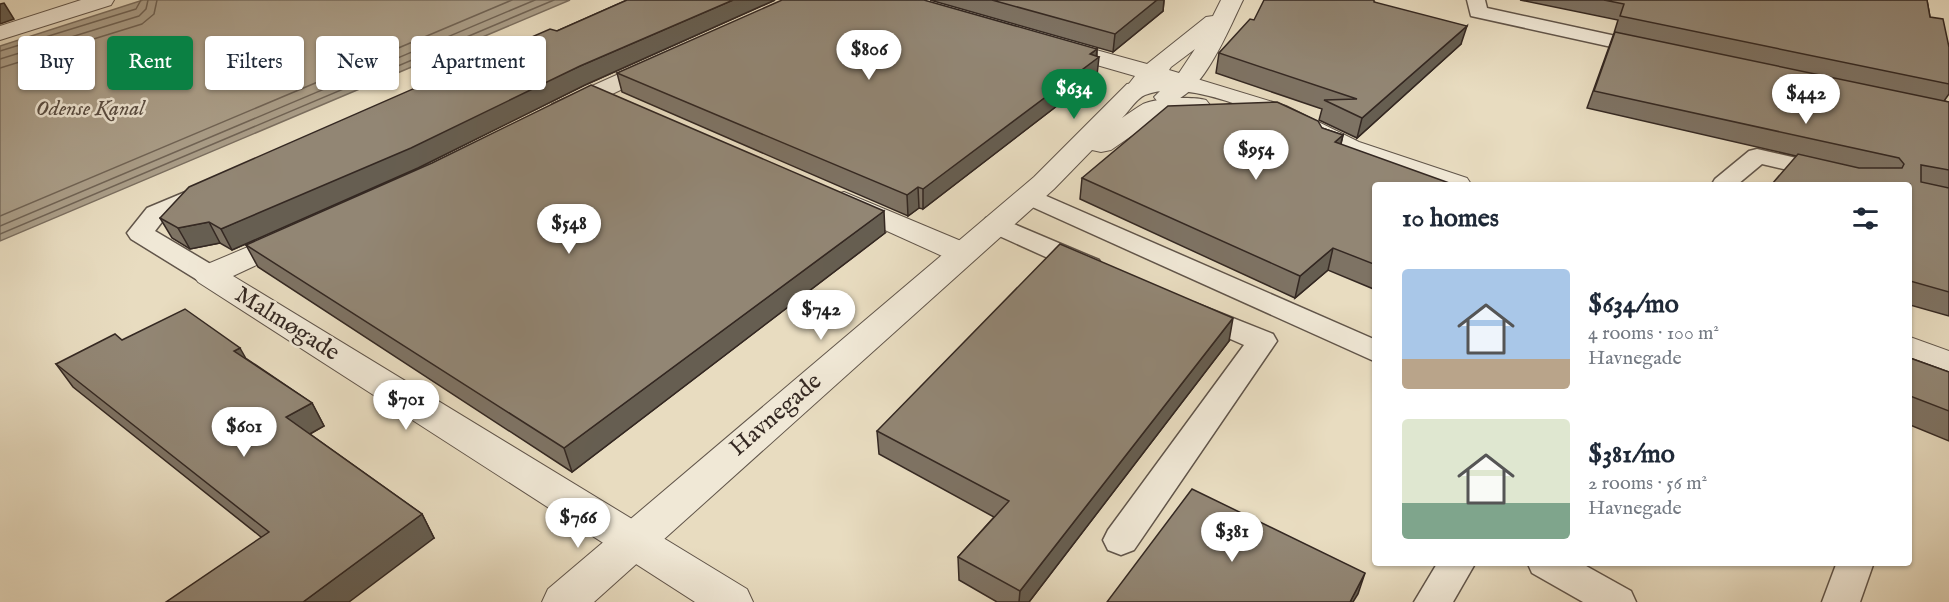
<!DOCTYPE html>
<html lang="en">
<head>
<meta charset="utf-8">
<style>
	:root { --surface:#fff; --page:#f2f2f3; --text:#1f2937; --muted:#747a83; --accent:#0b8043 }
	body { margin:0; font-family:"IM FELL English",serif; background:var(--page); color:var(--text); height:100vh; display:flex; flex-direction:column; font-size:22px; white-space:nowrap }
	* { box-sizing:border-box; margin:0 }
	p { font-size:20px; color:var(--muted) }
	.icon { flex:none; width:33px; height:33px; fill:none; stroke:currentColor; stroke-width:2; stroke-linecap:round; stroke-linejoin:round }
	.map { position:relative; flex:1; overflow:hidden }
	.details { position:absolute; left:1372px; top:182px; width:540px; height:384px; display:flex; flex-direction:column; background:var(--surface); border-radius:6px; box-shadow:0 2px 4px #0004 }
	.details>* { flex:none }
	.guide { position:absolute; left:18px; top:36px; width:570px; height:54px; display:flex; gap:12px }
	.price { position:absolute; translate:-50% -51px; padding:0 14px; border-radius:21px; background:#fff; color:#222; font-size:20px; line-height:39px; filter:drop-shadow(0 2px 3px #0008) }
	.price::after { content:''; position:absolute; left:50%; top:36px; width:18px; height:14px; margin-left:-9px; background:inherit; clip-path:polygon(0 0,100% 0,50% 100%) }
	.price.current { background:var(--accent); color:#fff }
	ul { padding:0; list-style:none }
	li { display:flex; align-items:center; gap:18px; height:150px; padding:0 30px }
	li span { display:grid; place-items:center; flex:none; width:168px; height:120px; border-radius:6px; color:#555 }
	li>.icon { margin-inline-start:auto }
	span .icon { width:72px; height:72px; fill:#fffc; stroke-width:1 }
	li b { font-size:26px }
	h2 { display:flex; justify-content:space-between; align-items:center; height:72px; padding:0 30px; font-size:26px }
	.tag { padding:0 21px; border-radius:6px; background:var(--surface); box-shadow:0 2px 4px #0004; font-size:21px; line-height:54px }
	.tag.current { background:var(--accent); color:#fff }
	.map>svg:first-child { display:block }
	.water { fill:#ab9f8a; stroke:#7b6f60; stroke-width:1.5 }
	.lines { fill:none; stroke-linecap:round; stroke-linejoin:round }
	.shore { stroke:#706456; stroke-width:1.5 }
	.service-casing { stroke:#61554a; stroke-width:3 }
	.minor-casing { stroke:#61554a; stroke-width:2 }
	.tertiary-casing { stroke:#61554a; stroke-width:2 }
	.service { fill:#f0e8d6; fill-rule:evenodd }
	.minor { fill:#f0e8d6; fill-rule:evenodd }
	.tertiary { fill:#f0e8d6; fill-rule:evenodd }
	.wall { fill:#7e7364; stroke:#342822; stroke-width:1.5 }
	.shaded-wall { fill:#665e51; stroke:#342822; stroke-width:1.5 }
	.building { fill:#928674; stroke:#342822; stroke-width:1.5 }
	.labels { text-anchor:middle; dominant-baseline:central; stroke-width:5; stroke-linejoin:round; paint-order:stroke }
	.far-water-label { font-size:22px; font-style:italic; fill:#584c41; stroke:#f0e8d6 }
	.street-label { font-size:24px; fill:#342822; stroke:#f0e8d6 }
</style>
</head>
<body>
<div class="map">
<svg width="1949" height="602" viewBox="0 0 1949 602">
	<rect width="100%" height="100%" fill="#e8dcc0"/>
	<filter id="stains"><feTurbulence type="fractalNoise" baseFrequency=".00333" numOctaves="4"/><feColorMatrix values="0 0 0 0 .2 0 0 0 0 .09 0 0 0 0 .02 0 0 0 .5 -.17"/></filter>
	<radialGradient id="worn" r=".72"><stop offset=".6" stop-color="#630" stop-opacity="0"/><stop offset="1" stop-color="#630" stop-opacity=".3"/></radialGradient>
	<polygon class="water" points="143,0 570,0 0,241 0,46"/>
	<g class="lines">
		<g class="shore">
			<polyline points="0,51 136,9 141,0"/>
			<polyline points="0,59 139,16 146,9 148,0"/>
			<polyline points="0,68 142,24 154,14 157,0"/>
			<polyline points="0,216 512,0"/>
			<polyline points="0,226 535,0"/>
			<polyline points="0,234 554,0"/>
		</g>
		<g class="service-casing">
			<g id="service">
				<polygon points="1467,0 1485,0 1487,8 1648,43 1655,45 1658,49 1655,53 1648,55 1471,16"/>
				<polygon points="1757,149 1887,179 1890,184 1848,184 1762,164 1738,184 1712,184 1715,179 1749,151"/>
				<polygon points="207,183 216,185 219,190 216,195 165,218 155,231 219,269 223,275 219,281 209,283 199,281 131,239 127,233 147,208"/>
				<polygon points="1028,188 1376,340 1376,362 1019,201 1015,196 1019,191"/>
				<polygon points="995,216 1099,260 1103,266 1099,272 1089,274 1079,272 986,230 982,224 986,218"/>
				<polygon points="1195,303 1273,334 1277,341 1134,550 1121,555 1108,550 1103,540 1108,530 1244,345 1185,319 1181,312 1185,305"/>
				<polygon points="1438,562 1476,562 1453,602 1414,602"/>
				<polygon points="1527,562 1579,562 1631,591 1636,602 1583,602 1532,573"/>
				<polygon points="1837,562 1874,562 1860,602 1822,602"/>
			</g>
		</g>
		<g class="minor-casing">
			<g id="minor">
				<polygon points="81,0 114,0 111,5 0,40 0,26"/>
				<path d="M1221 0H1243C1229 28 1197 112 1158 102L1154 97 1166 85 1157 82C1148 91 1143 93 1131 90L1128 85 1135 76 1048 51 1044 46 1048 41 1056 39 1147 64 1206 17 1213 16ZM1195 49 1179 73 1169 70 1171 67Z"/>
				<polygon points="661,55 669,57 673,62 669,67 570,114 561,117 552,114 548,109 552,104"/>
				<polygon points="844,192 973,246 978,253 973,260 962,262 951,260 834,207 829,201 834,195"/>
				<polygon points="293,228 304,231 308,237 304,243 233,276 747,589 753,602 695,602 198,282 193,275 198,268"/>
			</g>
		</g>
		<g class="tertiary-casing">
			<g id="tertiary">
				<path d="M1184 75 1286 106 1359 142 1467 178 1471 184H1431L1318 146 1315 139C1273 119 1191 77 1145 95 1137 98 1129 111 1122 118 1129 113 1136 108 1143 104 1156 98 1192 96 1206 100L1210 105 1206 110 1160 116 1111 150 1101 152 1092 150 1054 189 594 602H542L548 589 1034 177 1127 84Z"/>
				<polygon points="1910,337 1949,351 1949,376 1910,362"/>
			</g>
		</g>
		<use href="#service" class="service"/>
		<use href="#minor" class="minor"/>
		<use href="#tertiary" class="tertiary"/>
	</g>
	<g class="wall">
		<polygon points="627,0 775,0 585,85 418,168 232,250 220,243 190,249 172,238 160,218 557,31"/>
		<polygon points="930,0 1164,0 1163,11 1113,52"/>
		<polygon points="1520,0 1927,0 1930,17 1949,47 1949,94 1944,101 1949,102 1949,316 1910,305 1910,184 1796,156 1587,108 1614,33 1618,20"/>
		<polygon points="1374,2 1461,44 1357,138 1319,120 1322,109 1216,73 1219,53 1254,20"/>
		<polygon points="1097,49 1097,75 923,209 919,208 908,216 622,92 617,73"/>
		<polygon points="1322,128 1343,135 1341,144 1376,184 1376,290 1328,270 1295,298 1080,199 1082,178"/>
		<polygon points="885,233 572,472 258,267 246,245"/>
		<polygon points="1229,341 1029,602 997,602 959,580 958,557 994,517 879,454 877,431"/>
		<polygon points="1910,358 1949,372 1949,441 1910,425"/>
		<polygon points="247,359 312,403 324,426 310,434 422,514 434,538 261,537 73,387 56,364"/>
	</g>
	<g class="shaded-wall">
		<polygon points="733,0 775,0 585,85 418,168 232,250 221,229 580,66"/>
		<polygon points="1155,0 1164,0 1163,11 1113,52 1115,34"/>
		<polygon points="4,3 14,19 0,24 0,4"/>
		<polygon points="1467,26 1461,44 1357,138 1362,118"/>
		<polygon points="1097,49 1096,58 1099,57 1097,75 923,209 923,189"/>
		<polygon points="1343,135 1338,155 1335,142"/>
		<polygon points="918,187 919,208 908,216 907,195"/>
		<polygon points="884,211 885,233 572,472 564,448"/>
		<polygon points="209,222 220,243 190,249 178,228"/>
		<polygon points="1333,248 1328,270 1295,298 1300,276"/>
		<polygon points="1233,318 1229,341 1029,602 1019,602 1020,591"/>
		<polygon points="240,348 253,371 234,351"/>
		<polygon points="312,403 324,426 299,440 286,417"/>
		<polygon points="422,514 434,538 349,602 303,602"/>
		<polygon points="1365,573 1358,594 1353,602 1350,602"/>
	</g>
	<g class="building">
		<polygon points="627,0 733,0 580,66 411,148 221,229 209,222 178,228 160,218 189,187 550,29 557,31"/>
		<polygon points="782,0 924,0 1097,49 1090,54 1099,57 923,189 918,187 907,195 617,73"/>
		<polygon points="992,0 1157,0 1115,34"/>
		<polygon points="1264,0 1374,0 1374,2 1467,26 1362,118 1324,100 1357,99 1219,53 1250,19 1254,20"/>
		<polygon points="1604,0 1927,0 1930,17 1943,19 1949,47 1949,84 1620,16 1624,4"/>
		<polygon points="1615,32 1949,102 1949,170 1921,165 1921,182 1949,188 1949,292 1910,281 1910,184 1772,184 1798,154 1859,168 1902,168 1904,164 1899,158 1594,91"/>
		<polygon points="591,85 884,211 564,448 246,245 432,163"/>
		<polygon points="1277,102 1318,121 1322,128 1343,135 1335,142 1452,184 1376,184 1376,265 1333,248 1300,276 1082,178 1168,106"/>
		<polygon points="1060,244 1233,318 1020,591 958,557 1009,501 877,431"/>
		<polygon points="185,309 240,348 234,351 312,403 286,417 422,514 303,602 166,602 269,532 56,364 115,334 122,340"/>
		<polygon points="1910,358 1949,372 1949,411 1910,396"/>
		<polygon points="1192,489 1365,573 1350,602 1107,602"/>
	</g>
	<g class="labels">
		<g class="far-water-label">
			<text x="90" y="109">Odense Kanal</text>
		</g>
		<g class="street-label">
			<text transform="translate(287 324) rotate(32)">Malmøgade</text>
			<text transform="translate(776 415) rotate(-41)">Havnegade</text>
		</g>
	</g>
	<rect width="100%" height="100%" filter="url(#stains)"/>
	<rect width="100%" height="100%" fill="url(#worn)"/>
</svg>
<b class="price" style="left:869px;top:81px">$806</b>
<b class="price current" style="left:1074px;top:120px">$634</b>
<b class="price" style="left:1806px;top:125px">$442</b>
<b class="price" style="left:1256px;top:181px">$954</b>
<b class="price" style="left:569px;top:255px">$548</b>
<b class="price" style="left:821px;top:341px">$742</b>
<b class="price" style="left:406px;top:431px">$701</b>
<b class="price" style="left:244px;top:458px">$601</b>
<b class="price" style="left:578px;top:549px">$766</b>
<b class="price" style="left:1232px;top:563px">$381</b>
<div class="guide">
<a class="tag">Buy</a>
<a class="tag current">Rent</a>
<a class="tag">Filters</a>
<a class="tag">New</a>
<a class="tag">Apartment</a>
</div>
<section class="details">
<h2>10 homes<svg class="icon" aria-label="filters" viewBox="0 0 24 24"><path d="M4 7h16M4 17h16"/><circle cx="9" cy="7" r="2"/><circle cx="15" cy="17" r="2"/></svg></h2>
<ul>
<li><span style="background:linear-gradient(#a9c7e8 75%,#b9a48a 0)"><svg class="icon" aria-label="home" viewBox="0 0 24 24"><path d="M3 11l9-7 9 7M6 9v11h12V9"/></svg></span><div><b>$634/mo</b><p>4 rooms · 100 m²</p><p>Havnegade</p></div></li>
<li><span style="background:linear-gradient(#dfe7d0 70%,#7fa58c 0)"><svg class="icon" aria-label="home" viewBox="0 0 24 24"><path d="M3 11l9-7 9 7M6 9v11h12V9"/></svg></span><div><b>$381/mo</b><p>2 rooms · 56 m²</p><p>Havnegade</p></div></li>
</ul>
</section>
</div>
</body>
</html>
